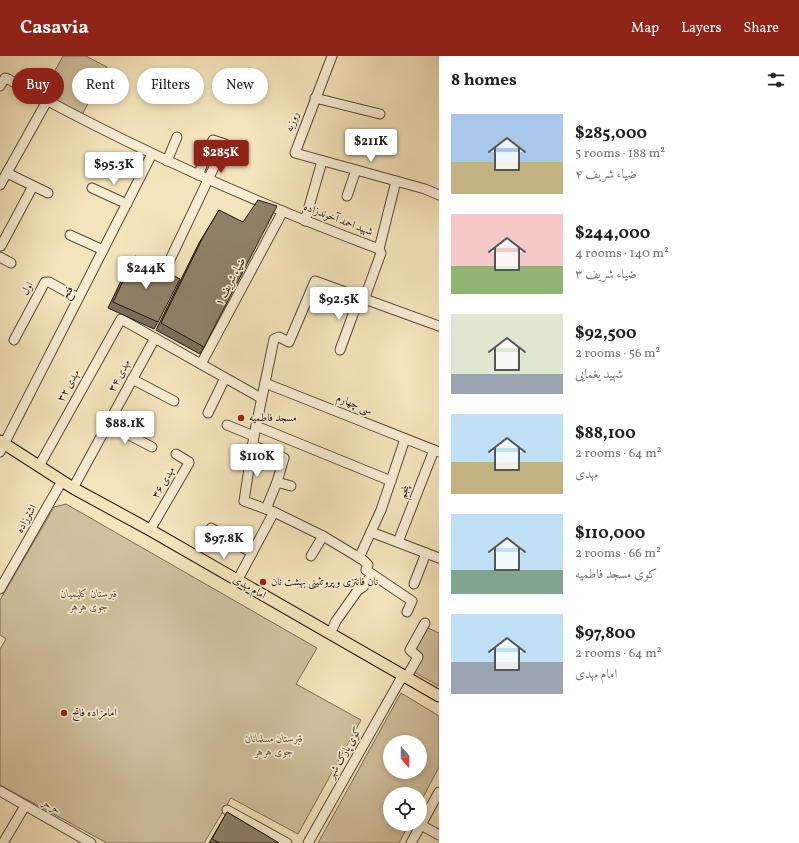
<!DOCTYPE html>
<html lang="en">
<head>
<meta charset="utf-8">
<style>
	:root { --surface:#fff; --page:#f2f2f2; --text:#202124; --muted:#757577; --accent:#8f2418 }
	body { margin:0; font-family:Vollkorn,Amiri,serif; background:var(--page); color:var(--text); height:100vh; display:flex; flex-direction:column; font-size:15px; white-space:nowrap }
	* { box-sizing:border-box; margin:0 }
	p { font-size:13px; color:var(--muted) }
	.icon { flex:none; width:22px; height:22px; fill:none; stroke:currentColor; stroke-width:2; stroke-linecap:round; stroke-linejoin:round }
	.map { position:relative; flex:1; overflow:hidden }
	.drawer { display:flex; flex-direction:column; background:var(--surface); width:360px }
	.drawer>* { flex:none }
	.top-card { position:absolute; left:12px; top:12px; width:367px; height:36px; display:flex; gap:8px }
	.needle { width:26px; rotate:160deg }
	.fabs { position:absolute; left:383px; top:679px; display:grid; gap:8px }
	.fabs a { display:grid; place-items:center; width:44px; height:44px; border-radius:50%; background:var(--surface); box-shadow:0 2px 6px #0003; font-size:20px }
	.price { position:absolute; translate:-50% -34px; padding:0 9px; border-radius:4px; background:#fff; color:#222; font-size:13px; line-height:26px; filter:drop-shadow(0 1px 2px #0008) }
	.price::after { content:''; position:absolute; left:50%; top:24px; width:12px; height:9px; margin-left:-6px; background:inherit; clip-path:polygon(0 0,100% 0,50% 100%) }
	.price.selected { background:var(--accent); color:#fff }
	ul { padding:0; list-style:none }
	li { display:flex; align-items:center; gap:12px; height:100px; padding:0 12px }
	li span { display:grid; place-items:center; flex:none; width:112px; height:80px; border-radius:0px; color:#555 }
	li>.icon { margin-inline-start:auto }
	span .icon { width:48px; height:48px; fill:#fffc; stroke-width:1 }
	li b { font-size:17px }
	h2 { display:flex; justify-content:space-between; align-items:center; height:48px; padding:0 12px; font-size:17px }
	.tag { padding:0 14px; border-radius:18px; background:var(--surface); box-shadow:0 2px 6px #0003; font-size:14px; line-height:36px }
	.tag.selected { background:var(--accent); color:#fff }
	header { display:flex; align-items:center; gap:24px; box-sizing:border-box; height:56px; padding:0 20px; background:var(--accent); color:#fff }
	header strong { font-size:19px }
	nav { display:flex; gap:22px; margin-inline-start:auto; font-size:14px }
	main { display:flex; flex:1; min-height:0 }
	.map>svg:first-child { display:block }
	.green { fill:#d0c19e; stroke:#796b55; fill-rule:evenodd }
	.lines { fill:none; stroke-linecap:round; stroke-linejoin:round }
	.minor-casing { stroke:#564938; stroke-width:11 }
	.major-casing { stroke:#22150c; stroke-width:13 }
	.minor { stroke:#f8edd3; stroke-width:9 }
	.major { stroke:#f4e4bc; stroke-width:11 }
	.wall { fill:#7b6f59; stroke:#22150c }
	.building { fill:#8f8168; stroke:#22150c }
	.poi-dot { fill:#8f2418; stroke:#f8edd3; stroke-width:1.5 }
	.labels { text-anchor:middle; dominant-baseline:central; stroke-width:3.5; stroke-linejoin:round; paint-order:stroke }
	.street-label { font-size:11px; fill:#22150c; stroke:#f8edd3 }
	.poi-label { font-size:11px; fill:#22150c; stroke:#f8edd3; text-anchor:start }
	.park-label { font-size:11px; font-style:italic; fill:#5f513f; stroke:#f8edd3 }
</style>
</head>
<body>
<header>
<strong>Casavia</strong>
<nav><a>Map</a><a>Layers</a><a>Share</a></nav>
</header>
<main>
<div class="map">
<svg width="439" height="787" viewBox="0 0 439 787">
	<rect width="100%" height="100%" fill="#f4e4bc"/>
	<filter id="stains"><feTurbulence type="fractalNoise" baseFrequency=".005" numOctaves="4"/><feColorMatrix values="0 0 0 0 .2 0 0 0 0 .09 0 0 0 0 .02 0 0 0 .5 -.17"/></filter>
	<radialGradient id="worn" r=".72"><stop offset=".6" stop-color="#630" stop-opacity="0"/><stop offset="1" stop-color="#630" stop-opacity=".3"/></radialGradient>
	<g class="green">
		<polygon points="63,0 86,0 107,11 82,59 42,38"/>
		<polygon points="66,448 317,592 296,628 361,664 298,778 231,742 204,787 107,787 0,729 0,593 6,583 0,579 0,544 54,451"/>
		<polygon points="426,571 439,577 439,630 414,616 412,593"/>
		<path d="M401 637 439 660V711L420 747V738H390V768H409L399 787H318ZM390 686H420V716H390Z"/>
	</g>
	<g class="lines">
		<g class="minor-casing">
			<g id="minor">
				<polyline points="332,0 295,97 425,133 439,139"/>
				<path d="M0 30 5 22 8 23C127 90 251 145 379 193L381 197 364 244"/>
				<polyline points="315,42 380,58"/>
				<polyline points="167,105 177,81"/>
				<polyline points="7,117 48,137"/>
				<polyline points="0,129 47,45"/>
				<polyline points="92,132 127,148"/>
				<polyline points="347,140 356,114"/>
				<polyline points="305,165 322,105"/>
				<polyline points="70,179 103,194"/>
				<polyline points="1,190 33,130"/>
				<polyline points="379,193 396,125"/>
				<polyline points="0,201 11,207"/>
				<polyline points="167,210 225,88 213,84 198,119"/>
				<polyline points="14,284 45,226 49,226 78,242"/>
				<polyline points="340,294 359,242"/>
				<polyline points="201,308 283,155"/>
				<polyline points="132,323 174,345"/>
				<polyline points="265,327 439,396"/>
				<polyline points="208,357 225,322"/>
				<polyline points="108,368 152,391"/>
				<polyline points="227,369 254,380"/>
				<polyline points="256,370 391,425"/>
				<polyline points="252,389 284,402 277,426 266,453"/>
				<polyline points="0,396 152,98"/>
				<polyline points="39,410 121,263 261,342"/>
				<polyline points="277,426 291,430"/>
				<polyline points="73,432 155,282"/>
				<polyline points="274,456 323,480 363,504 368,509 366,514 412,545 407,556"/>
				<polyline points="211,472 252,497"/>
				<polyline points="150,474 189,407 189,406 176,398"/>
				<polyline points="371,476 439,502"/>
				<polyline points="398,486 434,394"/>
				<polyline points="311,500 323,480"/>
				<polyline points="359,502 381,454 405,383"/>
				<polyline points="237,525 274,456 244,445 254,380 274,283 279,281 289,286 315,225 439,270"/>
				<polyline points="414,528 426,497"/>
				<polyline points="0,533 62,425"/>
				<polyline points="330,578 336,565 358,534 363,531 372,519"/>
				<polyline points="406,622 418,601 410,594 425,567"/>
				<polyline points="0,735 91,787"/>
				<polyline points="227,754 287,787"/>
				<polyline points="421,769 439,779"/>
				<polyline points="3,787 25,750"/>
				<polyline points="308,787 403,619"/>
				<polyline points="411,787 439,736"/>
			</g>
		</g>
		<g class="major-casing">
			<polyline id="major" points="0,385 73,432 150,474 439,640"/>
		</g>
		<use href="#minor" class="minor"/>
		<use href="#major" class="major"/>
	</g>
	<g class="wall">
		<polygon points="219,154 204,291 200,298 156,274 199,187"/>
		<polygon points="135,200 158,266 154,273 108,252 130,206"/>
		<polygon points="227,756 279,787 209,787 223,763"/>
	</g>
	<g class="building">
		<polygon points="258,144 277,150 204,291 161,267 203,181 219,154 243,166"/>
		<polygon points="135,200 180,223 158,266 113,246"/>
		<polygon points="227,756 279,787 220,787 212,783"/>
	</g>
	<g class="poi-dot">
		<circle cx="241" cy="362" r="4"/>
		<circle cx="263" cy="526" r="4"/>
		<circle cx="64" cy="657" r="4"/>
	</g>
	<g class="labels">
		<g class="street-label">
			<text transform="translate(293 66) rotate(-70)">روزبه</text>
			<text transform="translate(338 164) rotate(21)">شهید احمد آخوندزاده</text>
			<text transform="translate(231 226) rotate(-62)">ضیاء شریف ۱</text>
			<text transform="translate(28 233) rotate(-61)">اول</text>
			<text transform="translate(68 237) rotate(-63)">فتح</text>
			<text transform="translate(120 320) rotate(-62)">مهدی ۳۴</text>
			<text transform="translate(69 330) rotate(-61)">مهدی ۳۲</text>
			<text transform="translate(354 349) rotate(22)">سی چهارم</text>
			<text transform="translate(164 427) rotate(-59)">مهدی ۳۶</text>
			<text transform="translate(405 436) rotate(-69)">پنجم</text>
			<text transform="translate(27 463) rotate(-60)">اشترزاده</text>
			<text transform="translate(249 532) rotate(30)">امام مهدی</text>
			<text transform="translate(345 697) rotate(-60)">کوی پارک شهر</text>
			<text transform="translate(51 751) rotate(30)">حرحر</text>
		</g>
		<g class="poi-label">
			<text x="249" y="362">مسجد فاطمیه</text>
			<text x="271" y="526">نان فانتزی و پروتئینی بهشت نان</text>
			<text x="72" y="657">امامزاده فاتح</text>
		</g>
		<g class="park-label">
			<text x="89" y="538">قبرستان کلیمیان<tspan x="89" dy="13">جوی هرهر</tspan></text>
			<text x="274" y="683">قبرستان مسلمانان<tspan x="274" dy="13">جوی هرهر</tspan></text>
		</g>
	</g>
	<rect width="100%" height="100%" filter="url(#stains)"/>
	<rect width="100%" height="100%" fill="url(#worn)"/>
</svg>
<div class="fabs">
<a><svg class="needle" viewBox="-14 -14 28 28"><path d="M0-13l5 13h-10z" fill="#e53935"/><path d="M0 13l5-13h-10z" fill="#757577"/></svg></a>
<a><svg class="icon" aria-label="locate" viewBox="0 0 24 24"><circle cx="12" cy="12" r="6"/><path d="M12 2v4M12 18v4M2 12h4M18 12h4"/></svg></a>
</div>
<b class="price" style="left:371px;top:107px">$211K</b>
<b class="price selected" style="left:221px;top:118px">$285K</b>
<b class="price" style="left:114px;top:130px">$95.3K</b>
<b class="price" style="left:146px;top:234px">$244K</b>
<b class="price" style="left:339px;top:265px">$92.5K</b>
<b class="price" style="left:125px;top:389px">$88.1K</b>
<b class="price" style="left:257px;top:422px">$110K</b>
<b class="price" style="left:224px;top:504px">$97.8K</b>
<div class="top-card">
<a class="tag selected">Buy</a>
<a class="tag">Rent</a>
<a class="tag">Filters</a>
<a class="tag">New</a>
</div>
</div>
<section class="drawer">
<h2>8 homes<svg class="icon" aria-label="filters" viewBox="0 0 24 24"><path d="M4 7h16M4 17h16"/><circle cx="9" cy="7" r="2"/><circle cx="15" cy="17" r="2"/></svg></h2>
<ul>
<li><span style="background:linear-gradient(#a9c7e8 60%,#c2b280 0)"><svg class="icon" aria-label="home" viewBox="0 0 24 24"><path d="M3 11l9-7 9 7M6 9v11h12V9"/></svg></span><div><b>$285,000</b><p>5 rooms · 188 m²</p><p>ضیاء شریف ۴</p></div></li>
<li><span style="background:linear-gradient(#f6c9c9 65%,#8fb573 0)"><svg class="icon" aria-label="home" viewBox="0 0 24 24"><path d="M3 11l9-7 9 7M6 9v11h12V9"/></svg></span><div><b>$244,000</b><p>4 rooms · 140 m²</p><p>ضیاء شریف ۳</p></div></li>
<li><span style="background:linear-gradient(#dfe7d0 75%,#9aa5b1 0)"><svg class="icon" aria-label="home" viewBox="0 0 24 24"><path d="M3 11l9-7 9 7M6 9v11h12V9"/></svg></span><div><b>$92,500</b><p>2 rooms · 56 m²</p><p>شهید یغمایی</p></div></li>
<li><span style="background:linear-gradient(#bfe0f5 60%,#c2b280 0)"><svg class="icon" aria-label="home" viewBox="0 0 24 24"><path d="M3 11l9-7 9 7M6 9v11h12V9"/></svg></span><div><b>$88,100</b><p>2 rooms · 64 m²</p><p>مهدی</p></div></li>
<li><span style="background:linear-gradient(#bfe0f5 70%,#7fa58c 0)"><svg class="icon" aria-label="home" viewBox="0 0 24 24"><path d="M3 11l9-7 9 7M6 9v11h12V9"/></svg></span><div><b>$110,000</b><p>2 rooms · 66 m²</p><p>کوی مسجد فاطمیه</p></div></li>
<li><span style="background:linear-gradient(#bfe0f5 60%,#9aa5b1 0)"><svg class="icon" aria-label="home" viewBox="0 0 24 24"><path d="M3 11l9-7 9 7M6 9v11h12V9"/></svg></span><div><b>$97,800</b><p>2 rooms · 64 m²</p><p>امام مهدی</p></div></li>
</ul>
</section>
</main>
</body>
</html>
